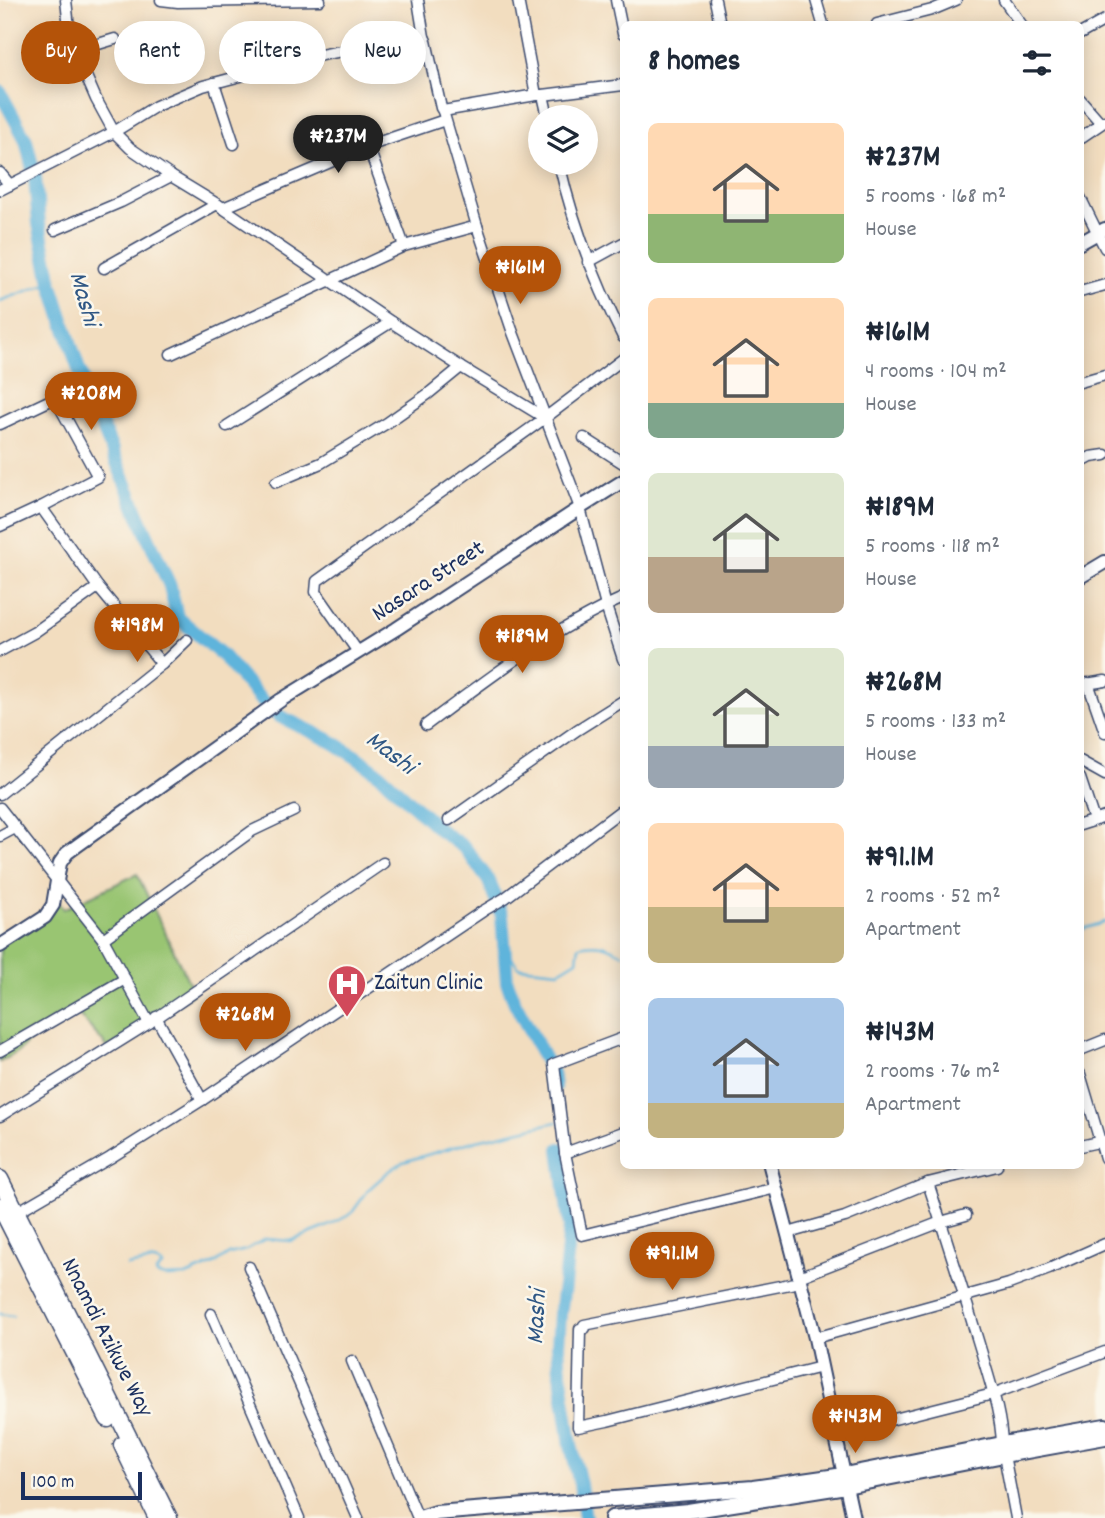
<!DOCTYPE html>
<html lang="en">
<head>
<meta charset="utf-8">
<style>
	:root { --surface:#fff; --page:#f6f6f7; --text:#1f2937; --muted:#747a83; --accent:#b45309 }
	body { margin:0; font-family:Dekko,sans-serif; background:var(--page); color:var(--text); height:100vh; display:flex; flex-direction:column; font-size:26px; white-space:nowrap }
	* { box-sizing:border-box; margin:0 }
	p { font-size:23px; color:var(--muted) }
	.icon { flex:none; width:38px; height:38px; fill:none; stroke:currentColor; stroke-width:2; stroke-linecap:round; stroke-linejoin:round }
	.map { position:relative; flex:1; overflow:hidden }
	.sheet { position:absolute; left:620px; top:21px; width:464px; height:1148px; display:flex; flex-direction:column; background:var(--surface); border-radius:10px; box-shadow:0 4px 18px #0003 }
	.sheet>* { flex:none }
	.guide { position:absolute; left:21px; top:21px; width:494px; height:63px; display:flex; gap:14px }
	.fabs { position:absolute; left:528px; top:105px; display:grid; gap:14px }
	.fabs a { display:grid; place-items:center; width:70px; height:70px; border-radius:50%; background:var(--surface); box-shadow:0 4px 18px #0003; font-size:35px }
	.scale { position:absolute; left:21px; bottom:18px; width:121px; box-sizing:border-box; padding-left:7px; border:4px solid #1b2f5e; border-top:0; font-size:19px; line-height:24px; white-space:nowrap; color:#1b2f5e; -webkit-text-stroke:5px #fbf7ec; paint-order:stroke }
	.price { position:absolute; translate:-50% -60px; padding:0 16px; border-radius:24px; background:var(--accent); color:#fff; font-size:23px; line-height:46px; filter:drop-shadow(0 2px 4px #0008) }
	.price::after { content:''; position:absolute; left:50%; top:42px; width:21px; height:16px; margin-left:-10px; background:inherit; clip-path:polygon(0 0,100% 0,50% 100%) }
	.price.current { background:#222; color:#fff }
	ul { padding:0; list-style:none }
	li { display:flex; align-items:center; gap:21px; height:175px; padding:0 28px }
	li span { display:grid; place-items:center; flex:none; width:196px; height:140px; border-radius:10px; color:#555 }
	li>.icon { margin-inline-start:auto }
	span .icon { width:84px; height:84px; fill:#fffc; stroke-width:1 }
	li b { font-size:30px }
	h2 { display:flex; justify-content:space-between; align-items:center; height:84px; padding:0 28px; font-size:30px }
	.pill { padding:0 24px; border-radius:32px; background:var(--surface); box-shadow:0 4px 18px #0003; font-size:24px; line-height:63px }
	.pill.current { background:var(--accent); color:#fff }
	.map>svg:first-child { display:block }
	.green { fill:#99c572; stroke:#5a7a68; stroke-width:2 }
	.lines { fill:none; stroke-linecap:round; stroke-linejoin:round }
	.stream { stroke:#5eb4db; stroke-width:2.5 }
	.river { stroke:#5eb4db; stroke-width:14 }
	.minor-casing { stroke:#3b496d; stroke-width:13 }
	.tertiary-casing { stroke:#3b496d; stroke-width:16 }
	.secondary-casing { stroke:#3b496d; stroke-width:18 }
	.trunk-casing { stroke:#3b496d; stroke-width:19 }
	.minor { stroke:#fff; stroke-width:10 }
	.tertiary { stroke:#fff; stroke-width:12 }
	.secondary { stroke:#fff; stroke-width:14 }
	.trunk { stroke:#fff; stroke-width:16 }
	.labels { text-anchor:middle; dominant-baseline:central; stroke-width:5; stroke-linejoin:round; paint-order:stroke }
	.street-label { font-size:24px; fill:#1b2f5e; stroke:#fbf7ec }
	.poi-label { font-size:24px; fill:#1b2f5e; stroke:#fbf7ec; text-anchor:start }
	.water-label { font-size:26px; font-style:italic; fill:#2f5784; stroke:#fbf7ec }
</style>
</head>
<body>
<div class="map">
<svg width="1105" height="1518" viewBox="0 0 1105 1518">
	<rect width="100%" height="100%" fill="#fbf7ec"/>
	<filter id="ink" filterUnits="userSpaceOnUse"><feTurbulence type="fractalNoise" baseFrequency=".0143" numOctaves="2"/><feDisplacementMap in="SourceGraphic" scale="14" xChannelSelector="R" yChannelSelector="G"/><feConvolveMatrix kernelMatrix="1 2 1 2 8 2 1 2 1" color-interpolation-filters="sRGB"/></filter>
	<filter id="wash" filterUnits="userSpaceOnUse"><feTurbulence type="fractalNoise" baseFrequency=".00686" numOctaves="4" result="noise"/><feDisplacementMap in="SourceGraphic" scale="28" xChannelSelector="R" yChannelSelector="G"/><feGaussianBlur stdDeviation="1.57" result="paint"/><feColorMatrix in="noise" values="0 0 0 0 0 0 0 0 0 0 0 0 0 0 0 0 0 1.4 0 .05"/><feComposite in="paint" operator="in"/></filter>
	<g filter="url(#wash)">
		<rect width="100%" height="100%" fill="#f2ddbf"/>
		<polygon class="green" points="137,874 194,993 108,1048 74,1009 53,1018 18,1052 0,1062 0,944 58,901 64,909"/>
		<g class="lines">
			<g class="stream">
				<polyline points="0,301 51,282"/>
				<polyline points="1080,930 1105,922"/>
				<path d="M506 950 519 967 559 971 577 960 579 946C598 942 606 945 623 954"/>
				<polyline points="127,1266 155,1261 163,1265 156,1272 157,1275 166,1277 186,1276 216,1263 229,1254 246,1250 265,1239 291,1241 324,1228 351,1214 369,1189 388,1172 403,1162 477,1140 557,1122"/>
				<polyline points="0,1314 13,1316"/>
			</g>
			<g class="river">
				<polyline points="0,92 26,140 35,178 39,224 51,282 78,367 141,521 170,586 177,617 222,655 260,699 279,716 329,740 356,757 381,775 441,831 465,848 489,881 502,916 507,982 515,1003 552,1073 554,1087"/>
				<polyline points="560,1149 570,1227 564,1286 560,1314 558,1346 560,1371 571,1445 580,1484 585,1518"/>
			</g>
		</g>
	</g>
	<g filter="url(#ink)">
		<g class="lines">
			<g class="minor-casing">
				<g id="minor">
					<polyline points="66,0 70,37 79,60 96,99 114,132 130,148 171,176 217,204 391,322 461,367 545,418"/>
					<polyline points="161,0 178,2 320,0"/>
					<polyline points="418,0 424,37"/>
					<polyline points="518,0 536,95"/>
					<polyline points="616,0 623,34"/>
					<polyline points="715,0 720,24"/>
					<polyline points="816,0 823,24"/>
					<polyline points="1004,0 1021,24"/>
					<polyline points="877,24 932,10 956,0"/>
					<polyline points="1080,34 1105,20"/>
					<polyline points="75,51 115,39"/>
					<polyline points="214,83 234,144"/>
					<polyline points="543,95 548,117"/>
					<polyline points="1080,99 1101,123"/>
					<polyline points="443,111 477,226 512,330 580,508 606,606 623,659"/>
					<polyline points="1080,138 1105,121"/>
					<polyline points="368,146 404,246"/>
					<path d="M559 163C573 224 595 282 623 337"/>
					<polyline points="0,173 10,185"/>
					<polyline points="0,190 114,132 156,106 203,86 316,56 418,36 424,37 426,41 441,108 443,111 536,95 543,95 623,85"/>
					<polyline points="1080,197 1105,248"/>
					<polyline points="223,208 368,146 445,120"/>
					<polyline points="55,230 121,202 171,176"/>
					<polyline points="588,262 623,243"/>
					<polyline points="104,268 217,204"/>
					<polyline points="1080,292 1105,285"/>
					<polyline points="171,354 404,246 477,226"/>
					<polyline points="1080,382 1105,375"/>
					<polyline points="0,424 55,398 98,477 41,507 0,526"/>
					<polyline points="227,426 391,322"/>
					<polyline points="584,438 623,463"/>
					<polyline points="1080,463 1091,457 1105,455"/>
					<polyline points="276,482 321,463 387,423 428,394 461,367"/>
					<polyline points="0,651 35,632 98,587"/>
					<polyline points="358,652 316,592 317,581 545,418 623,359"/>
					<polyline points="162,664 187,640"/>
					<polyline points="1088,683 1105,732"/>
					<polyline points="1080,685 1105,681"/>
					<path d="M426 725C489 678 551 630 623 598"/>
					<polyline points="1080,761 1105,775"/>
					<polyline points="1080,778 1094,820"/>
					<polyline points="0,794 162,664 98,587 41,507"/>
					<polyline points="0,808 103,939 149,1023"/>
					<polyline points="449,820 577,730 623,701"/>
					<polyline points="1080,825 1105,817"/>
					<polyline points="0,836 15,828"/>
					<polyline points="103,939 252,831 294,811"/>
					<polyline points="156,1017 202,1100"/>
					<polyline points="623,1038 554,1064 565,1153 582,1235 776,1188"/>
					<polyline points="1080,1050 1105,1040"/>
					<polyline points="0,1051 125,979"/>
					<polyline points="1080,1074 1105,1158"/>
					<polyline points="0,1116 149,1023 383,863"/>
					<polyline points="1080,1146 1103,1141"/>
					<polyline points="565,1153 623,1132"/>
					<path d="M928 1183C947 1240 965 1297 982 1354 990 1383 1001 1413 1002 1444"/>
					<polyline points="17,1212 110,1158 202,1100 483,911 505,898 623,809"/>
					<polyline points="788,1233 845,1217 928,1183 997,1166"/>
					<polyline points="249,1267 358,1518"/>
					<polyline points="799,1277 941,1222 966,1215"/>
					<polyline points="800,1282 584,1325 585,1328 580,1329 578,1427 607,1421 821,1367"/>
					<polyline points="211,1314 299,1518"/>
					<polyline points="815,1338 1009,1284 1049,1269 1105,1244"/>
					<polyline points="352,1361 418,1518"/>
					<polyline points="835,1434 993,1394 1105,1352"/>
					<polyline points="1004,1455 1016,1518"/>
				</g>
			</g>
			<g class="tertiary-casing">
				<g id="tertiary">
					<polyline points="1080,243 1105,229"/>
					<polyline points="1080,577 1105,562"/>
					<polyline points="0,946 45,917 53,905 60,863 67,853 78,845 281,700 396,629 580,508 623,481"/>
					<polyline points="770,1166 815,1338 844,1475"/>
					<polyline points="846,1486 853,1518"/>
				</g>
			</g>
			<g class="secondary-casing">
				<g id="secondary">
					<polyline points="420,1518 436,1513 753,1488 844,1475 1002,1444 1105,1426"/>
					<polyline points="612,1518 688,1511 752,1501 846,1486 1004,1455 1105,1437"/>
				</g>
			</g>
			<g class="trunk-casing">
				<g id="trunk">
					<polyline points="0,1179 169,1518"/>
					<polyline points="0,1206 108,1419"/>
					<polyline points="122,1445 157,1518"/>
				</g>
			</g>
			<use href="#minor" class="minor"/>
			<use href="#tertiary" class="tertiary"/>
			<use href="#secondary" class="secondary"/>
			<use href="#trunk" class="trunk"/>
		</g>
	</g>
	<defs>
		<g id="hospital-pin" transform="scale(2.0125)"><path d="M0 17L-7.5 6A9.5 9.5 0 1 1 7.5 6Z" fill="#d1495b" stroke="#fbf7ec"/><path d="M-5-5h3v3.5h4V-5h3V5h-3V1.5h-4V5h-3Z" fill="#fff"/></g>
	</defs>
	<g fill-rule="evenodd">
		<use href="#hospital-pin" x="347" y="984"/>
	</g>
	<g class="labels">
		<g class="street-label">
			<text transform="translate(429 582) rotate(-33)">Nasara Street</text>
			<text transform="translate(106 1338) rotate(63)">Nnamdi Azikwe Way</text>
		</g>
		<g class="poi-label">
			<text x="374" y="984">Zaitun Clinic</text>
		</g>
		<g class="water-label">
			<text transform="translate(83 299) rotate(74)">Mashi</text>
			<text transform="translate(390 754) rotate(37)">Mashi</text>
			<text transform="translate(538 1317) rotate(-87)">Mashi</text>
		</g>
	</g>
</svg>
<div class="fabs">
<a><svg class="icon" aria-label="layers" viewBox="0 0 24 24"><path d="M12 4l9 5-9 5-9-5zM3 14l9 5 9-5"/></svg></a>
</div>
<div class="scale">100 m</div>
<b class="price current" style="left:338px;top:175px">₦237M</b>
<b class="price" style="left:520px;top:306px">₦161M</b>
<b class="price" style="left:91px;top:432px">₦208M</b>
<b class="price" style="left:137px;top:664px">₦198M</b>
<b class="price" style="left:522px;top:675px">₦189M</b>
<b class="price" style="left:245px;top:1053px">₦268M</b>
<b class="price" style="left:672px;top:1292px">₦91.1M</b>
<b class="price" style="left:855px;top:1455px">₦143M</b>
<div class="guide">
<a class="pill current">Buy</a>
<a class="pill">Rent</a>
<a class="pill">Filters</a>
<a class="pill">New</a>
</div>
<section class="sheet">
<h2>8 homes<svg class="icon" aria-label="filters" viewBox="0 0 24 24"><path d="M4 7h16M4 17h16"/><circle cx="9" cy="7" r="2"/><circle cx="15" cy="17" r="2"/></svg></h2>
<ul>
<li><span style="background:linear-gradient(#ffd9b3 65%,#8fb573 0)"><svg class="icon" aria-label="home" viewBox="0 0 24 24"><path d="M3 11l9-7 9 7M6 9v11h12V9"/></svg></span><div><b>₦237M</b><p>5 rooms · 168 m²</p><p>House</p></div></li>
<li><span style="background:linear-gradient(#ffd9b3 75%,#7fa58c 0)"><svg class="icon" aria-label="home" viewBox="0 0 24 24"><path d="M3 11l9-7 9 7M6 9v11h12V9"/></svg></span><div><b>₦161M</b><p>4 rooms · 104 m²</p><p>House</p></div></li>
<li><span style="background:linear-gradient(#dfe7d0 60%,#b9a48a 0)"><svg class="icon" aria-label="home" viewBox="0 0 24 24"><path d="M3 11l9-7 9 7M6 9v11h12V9"/></svg></span><div><b>₦189M</b><p>5 rooms · 118 m²</p><p>House</p></div></li>
<li><span style="background:linear-gradient(#dfe7d0 70%,#9aa5b1 0)"><svg class="icon" aria-label="home" viewBox="0 0 24 24"><path d="M3 11l9-7 9 7M6 9v11h12V9"/></svg></span><div><b>₦268M</b><p>5 rooms · 133 m²</p><p>House</p></div></li>
<li><span style="background:linear-gradient(#ffd9b3 60%,#c2b280 0)"><svg class="icon" aria-label="home" viewBox="0 0 24 24"><path d="M3 11l9-7 9 7M6 9v11h12V9"/></svg></span><div><b>₦91.1M</b><p>2 rooms · 52 m²</p><p>Apartment</p></div></li>
<li><span style="background:linear-gradient(#a9c7e8 75%,#c2b280 0)"><svg class="icon" aria-label="home" viewBox="0 0 24 24"><path d="M3 11l9-7 9 7M6 9v11h12V9"/></svg></span><div><b>₦143M</b><p>2 rooms · 76 m²</p><p>Apartment</p></div></li>
</ul>
</section>
</div>
</body>
</html>
